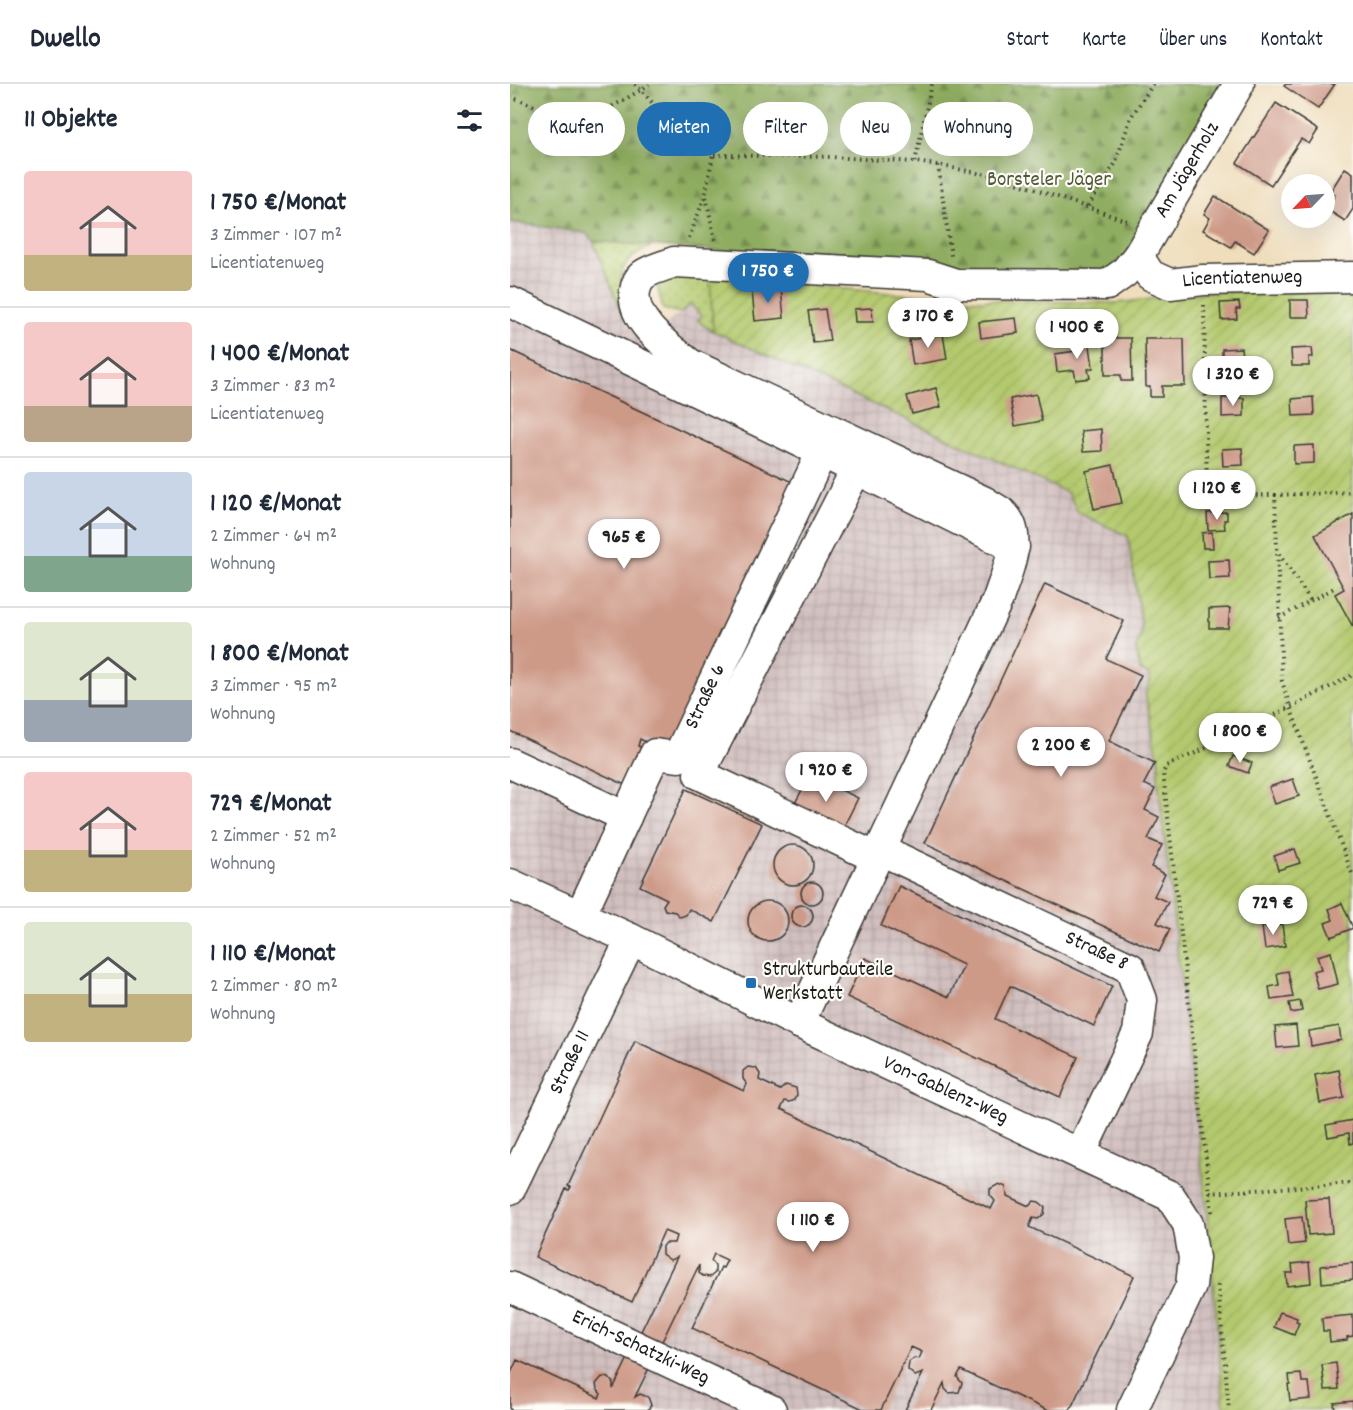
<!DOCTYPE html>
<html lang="de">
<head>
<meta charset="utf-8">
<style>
	:root { --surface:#fff; --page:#f6f6f7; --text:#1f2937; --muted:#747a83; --line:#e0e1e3; --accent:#1f6fb2 }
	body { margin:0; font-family:Dekko,sans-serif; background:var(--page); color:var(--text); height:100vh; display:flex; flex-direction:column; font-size:22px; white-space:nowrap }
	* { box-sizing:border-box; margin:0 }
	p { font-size:20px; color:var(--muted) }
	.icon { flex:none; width:33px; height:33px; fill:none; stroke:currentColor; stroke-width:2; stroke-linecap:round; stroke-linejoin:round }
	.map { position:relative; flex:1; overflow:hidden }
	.sheet { display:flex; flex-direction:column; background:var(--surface); width:510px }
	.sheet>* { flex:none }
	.banner { position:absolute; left:18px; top:18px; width:570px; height:54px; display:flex; gap:12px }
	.needle { width:39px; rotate:245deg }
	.buttons { position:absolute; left:771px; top:90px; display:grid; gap:12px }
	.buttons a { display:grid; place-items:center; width:54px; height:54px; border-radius:50%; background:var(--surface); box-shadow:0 6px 24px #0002; font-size:30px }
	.price { position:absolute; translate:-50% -51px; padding:0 14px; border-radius:21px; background:#fff; color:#222; font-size:20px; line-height:39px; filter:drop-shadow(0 2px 3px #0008) }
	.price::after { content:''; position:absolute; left:50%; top:36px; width:18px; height:14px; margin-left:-9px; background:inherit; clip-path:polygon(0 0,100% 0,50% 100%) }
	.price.current { background:var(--accent); color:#fff }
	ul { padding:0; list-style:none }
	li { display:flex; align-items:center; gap:18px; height:150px; padding:0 24px }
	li+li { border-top:2px solid var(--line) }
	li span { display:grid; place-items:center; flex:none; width:168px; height:120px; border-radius:6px; color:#555 }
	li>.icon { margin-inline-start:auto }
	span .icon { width:72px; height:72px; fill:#fffc; stroke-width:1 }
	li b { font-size:26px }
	h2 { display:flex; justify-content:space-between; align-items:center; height:72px; padding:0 24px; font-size:26px }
	.chip { padding:0 21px; border-radius:27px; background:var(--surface); box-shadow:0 6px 24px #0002; font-size:21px; line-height:54px }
	.chip.current { background:var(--accent); color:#fff }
	header { display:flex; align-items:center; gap:36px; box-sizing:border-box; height:84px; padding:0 30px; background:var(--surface); border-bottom:2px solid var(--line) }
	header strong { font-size:28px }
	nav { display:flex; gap:33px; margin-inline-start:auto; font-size:21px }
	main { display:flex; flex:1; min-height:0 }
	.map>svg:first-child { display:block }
	.industrial { fill:url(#industrial-grid) }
	.grass { fill:url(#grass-dots); stroke:#687245; stroke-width:1.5 }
	.forest { fill:url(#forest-firs); stroke:#56643e; stroke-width:1.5 }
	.garden { fill:url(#garden-furrows); stroke:#687245; stroke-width:1.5 }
	.building { fill:#ce9a88 }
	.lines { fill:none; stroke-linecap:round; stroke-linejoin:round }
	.minor-casing { stroke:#3c3934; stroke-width:33 }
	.path { stroke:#3c3934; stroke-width:4; stroke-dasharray:1.5 4.5; stroke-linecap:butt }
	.minor { stroke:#fff; stroke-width:30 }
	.poi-dot { fill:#1f6fb2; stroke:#fdfcf7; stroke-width:2 }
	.labels { text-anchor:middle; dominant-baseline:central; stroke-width:4.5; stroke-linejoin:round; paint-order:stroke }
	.street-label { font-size:21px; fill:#1c1c1c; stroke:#fdfcf7 }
	.park-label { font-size:21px; fill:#515939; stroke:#fdfcf7 }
	.poi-label { font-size:21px; fill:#1c1c1c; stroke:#fdfcf7; text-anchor:start }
</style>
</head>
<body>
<header>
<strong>Dwello</strong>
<nav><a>Start</a><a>Karte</a><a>Über uns</a><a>Kontakt</a></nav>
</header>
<main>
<section class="sheet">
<h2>11 Objekte<svg class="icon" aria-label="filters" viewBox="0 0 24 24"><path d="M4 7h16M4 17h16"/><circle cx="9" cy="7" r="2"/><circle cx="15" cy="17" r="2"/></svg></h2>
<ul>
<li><span style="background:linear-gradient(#f6c9c9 70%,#c2b280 0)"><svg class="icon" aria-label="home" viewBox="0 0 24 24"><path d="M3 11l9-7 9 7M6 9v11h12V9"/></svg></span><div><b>1 750 €/Monat</b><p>3 Zimmer · 107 m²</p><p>Licentiatenweg</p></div></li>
<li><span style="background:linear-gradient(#f6c9c9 70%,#b9a48a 0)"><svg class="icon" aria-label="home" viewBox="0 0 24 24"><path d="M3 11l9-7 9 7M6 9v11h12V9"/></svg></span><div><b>1 400 €/Monat</b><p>3 Zimmer · 83 m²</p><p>Licentiatenweg</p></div></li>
<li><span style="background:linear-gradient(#c9d6e8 70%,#7fa58c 0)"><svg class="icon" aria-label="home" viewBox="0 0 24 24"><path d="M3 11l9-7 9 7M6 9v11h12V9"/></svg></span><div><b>1 120 €/Monat</b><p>2 Zimmer · 64 m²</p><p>Wohnung</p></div></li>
<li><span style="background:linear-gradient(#dfe7d0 65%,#9aa5b1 0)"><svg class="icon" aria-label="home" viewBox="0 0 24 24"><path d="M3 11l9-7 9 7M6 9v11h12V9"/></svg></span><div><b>1 800 €/Monat</b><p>3 Zimmer · 95 m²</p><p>Wohnung</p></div></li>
<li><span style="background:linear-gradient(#f6c9c9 65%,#c2b280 0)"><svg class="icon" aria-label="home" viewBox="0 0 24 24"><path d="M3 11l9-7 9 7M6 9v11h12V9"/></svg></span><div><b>729 €/Monat</b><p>2 Zimmer · 52 m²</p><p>Wohnung</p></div></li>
<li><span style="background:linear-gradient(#dfe7d0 60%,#c2b280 0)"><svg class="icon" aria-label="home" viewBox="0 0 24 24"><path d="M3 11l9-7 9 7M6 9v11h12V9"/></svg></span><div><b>1 110 €/Monat</b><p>2 Zimmer · 80 m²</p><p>Wohnung</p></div></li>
</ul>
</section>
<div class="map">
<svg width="843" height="1326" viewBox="0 0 843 1326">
	<defs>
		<pattern id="industrial-grid" width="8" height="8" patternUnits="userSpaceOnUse" patternTransform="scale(1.5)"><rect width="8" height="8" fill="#d1bfbf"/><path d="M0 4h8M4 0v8" fill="none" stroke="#b3a4a4"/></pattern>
		<pattern id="grass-dots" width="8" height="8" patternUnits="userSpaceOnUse" patternTransform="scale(1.5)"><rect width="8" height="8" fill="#b4c96e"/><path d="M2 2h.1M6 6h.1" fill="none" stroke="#9aac5f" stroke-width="1.8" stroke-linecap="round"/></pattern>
		<pattern id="forest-firs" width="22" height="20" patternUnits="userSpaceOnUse" patternTransform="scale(1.5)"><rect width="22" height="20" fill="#8fad61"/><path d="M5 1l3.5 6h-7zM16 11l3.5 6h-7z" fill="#748c4f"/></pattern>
		<pattern id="garden-furrows" width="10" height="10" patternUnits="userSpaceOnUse" patternTransform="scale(1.5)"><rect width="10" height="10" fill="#b4c96e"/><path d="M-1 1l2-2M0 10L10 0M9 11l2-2" fill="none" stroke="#9aac5f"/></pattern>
	</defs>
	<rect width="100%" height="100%" fill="#fdfcf7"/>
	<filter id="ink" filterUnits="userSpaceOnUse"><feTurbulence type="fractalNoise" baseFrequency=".0167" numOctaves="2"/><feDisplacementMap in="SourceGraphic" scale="12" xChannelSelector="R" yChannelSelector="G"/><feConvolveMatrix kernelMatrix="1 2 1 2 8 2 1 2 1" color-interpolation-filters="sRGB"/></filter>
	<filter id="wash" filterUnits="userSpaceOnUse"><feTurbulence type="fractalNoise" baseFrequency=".008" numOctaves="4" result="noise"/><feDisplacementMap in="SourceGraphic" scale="24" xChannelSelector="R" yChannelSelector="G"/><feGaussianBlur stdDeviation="1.35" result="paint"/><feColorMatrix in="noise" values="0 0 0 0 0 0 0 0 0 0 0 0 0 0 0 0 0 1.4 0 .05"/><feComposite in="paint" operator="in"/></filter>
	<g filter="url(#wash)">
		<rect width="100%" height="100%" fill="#efddbb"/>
		<polygon class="industrial" points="0,138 76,149 83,157 114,234 124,246 154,241 171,229 179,220 192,232 194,242 558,409 568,429 618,452 632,546 626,565 630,586 639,591 640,598 635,609 649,677 648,695 698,1138 714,1326 0,1326"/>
		<g class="grass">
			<path d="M83 157 142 162C102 181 108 195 120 232L114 234Z"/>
			<polygon points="148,191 200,192 203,247 194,242 188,236 192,232 180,220 171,229 153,225 146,197"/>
		</g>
		<polygon class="forest" points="0,0 716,0 602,195 464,194 212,167 83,157 76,149 0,138"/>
		<polygon class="garden" points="200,192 443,215 607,219 699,208 843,206 843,1326 714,1326 698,1138 648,695 649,677 635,609 640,598 639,591 630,586 626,565 632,546 618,452 568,429 558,409 203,247"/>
		<g id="blocks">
			<g class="building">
				<polygon points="776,0 825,0 808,25 774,2"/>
				<polygon points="766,19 808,46 799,60 791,55 761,101 727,79"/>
				<polygon points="835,84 843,89 843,125 835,137 816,125 825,111 820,108"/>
				<polygon points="705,112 759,146 744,169 725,157 721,163 693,146 700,134 694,130"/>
				<polygon points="271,204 274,234 245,237 242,207"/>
				<polygon points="780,216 798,216 799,233 780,233"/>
				<polygon points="729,218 730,225 726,225 727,235 711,236 710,219"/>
				<polygon points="362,224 363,238 345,238 344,225"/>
				<polygon points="315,225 320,257 303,259 298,227"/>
				<polygon points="506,234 508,249 471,254 469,238"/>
				<polygon points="433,250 437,275 403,281 399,256"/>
				<polygon points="579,254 583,284 578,285 580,294 566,296 564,286 547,288 545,270 566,267 564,256"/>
				<polygon points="595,254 621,254 622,297 611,297 611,291 595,291"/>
				<polygon points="635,255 674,255 675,302 652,302 652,313 640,313 640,303 636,303"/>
				<polygon points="731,264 732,273 728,273 728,281 712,281 712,265"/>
				<polygon points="802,264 803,273 799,273 799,282 782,282 781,265"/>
				<polygon points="0,266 295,404 168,673 130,655 128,662 145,670 128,707 0,647"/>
				<polygon points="426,304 431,323 402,330 397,312"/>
				<polygon points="526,310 532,337 505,342 500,315"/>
				<polygon points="803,313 804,331 783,332 782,315"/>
				<polygon points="712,314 734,314 734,332 712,333"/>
				<polygon points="591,345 592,367 573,368 571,347"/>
				<polygon points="804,361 804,379 784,380 784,362"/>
				<polygon points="732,364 733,381 713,382 712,365"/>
				<polygon points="603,381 612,419 584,425 576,387"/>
				<polygon points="717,428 717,436 714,436 715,445 698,446 697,429"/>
				<polygon points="843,430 843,543 825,510 834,505 805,451"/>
				<polygon points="702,448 703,464 693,464 692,449"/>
				<polygon points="719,476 720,494 699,495 698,477"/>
				<polygon points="535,500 614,537 596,575 631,591 599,657 645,679 634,700 645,705 635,726 649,733 638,755 652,761 641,783 655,790 644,812 658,818 647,839 660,845 649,868 415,759"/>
				<polygon points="720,524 718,544 699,544 699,525"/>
				<polygon points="723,672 742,679 738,689 719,682"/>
				<polygon points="300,691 348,714 332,746 283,723"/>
				<polygon points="783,695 789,712 765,720 759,703"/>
				<polygon points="176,705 252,740 204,838 179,825 176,831 170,833 165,828 155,826 153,821 157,815 130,802"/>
				<circle cx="283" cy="781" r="20"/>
				<polygon points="785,765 790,779 768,786 764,772"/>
				<circle cx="302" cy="809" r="11"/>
				<polygon points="389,802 602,902 584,942 500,902 485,935 568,973 550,1013 337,913 355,874 439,913 454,881 371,842"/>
				<polygon points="767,813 768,839 750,840 748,814"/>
				<circle cx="258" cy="837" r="20"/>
				<polygon points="832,819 843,844 821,853 815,839 823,836 819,825"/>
				<circle cx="292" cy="832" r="11"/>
				<polygon points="772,840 775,862 755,865 752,843"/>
				<polygon points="821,868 828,900 808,905 803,887 811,885 807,872"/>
				<polygon points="778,887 783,913 761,916 759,903 769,901 767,889"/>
				<polygon points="790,917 792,927 781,929 779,919"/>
				<polygon points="786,941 788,962 767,964 765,943"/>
				<polygon points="829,942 831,956 801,962 799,947"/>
				<polygon points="125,957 234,1007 237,1000 233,995 233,987 238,983 246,984 250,990 249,996 270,1006 276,1001 286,1004 287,1011 285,1016 280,1018 275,1017 271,1025 481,1125 485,1117 480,1111 480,1105 489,1100 496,1103 497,1112 519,1122 524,1117 529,1118 535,1123 534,1130 528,1135 523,1134 519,1143 624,1192 560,1326 537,1326 451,1286 447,1293 452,1299 449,1308 439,1309 435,1305 434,1299 421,1326 395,1326 413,1289 405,1292 398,1286 399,1278 404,1274 409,1275 412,1268 401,1263 371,1326 355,1326 182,1244 211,1183 213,1184 217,1176 204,1170 201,1177 205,1182 205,1189 200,1193 193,1192 189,1189 189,1181 125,1313 130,1310 138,1313 141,1321 138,1326 0,1326 0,1291 7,1276 89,1314 91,1310 87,1305 86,1300 92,1293 99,1294 103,1299 103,1305 167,1173 160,1176 152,1170 152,1162 156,1159 164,1159 166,1152 154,1147 122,1218 25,1173 56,1105 59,1106 61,1103 58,1102"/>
				<polygon points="829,986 834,1014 810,1019 805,991"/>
				<polygon points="843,1036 843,1059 840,1060 839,1049 818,1053 816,1041"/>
				<polygon points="819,1115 822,1149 798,1151 795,1116"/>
				<polygon points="792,1133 795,1159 778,1161 775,1135"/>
				<polygon points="799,1178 801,1199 777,1202 776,1189 783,1189 782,1180"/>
				<polygon points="843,1179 843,1196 812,1199 811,1182"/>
				<polygon points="770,1228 787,1234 786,1238 789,1239 784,1251 764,1243"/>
				<polygon points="843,1231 843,1252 837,1253 837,1256 820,1258 819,1247 813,1247 812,1234"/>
				<polygon points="826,1279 829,1305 815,1306 812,1281"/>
				<polygon points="791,1290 792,1298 799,1298 801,1315 780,1317 778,1300 780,1300 779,1291"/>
				<polygon points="843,1317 843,1326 825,1326 824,1319"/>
			</g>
		</g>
	</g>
	<g filter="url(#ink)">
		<use href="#blocks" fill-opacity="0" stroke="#3c3934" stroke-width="1.5"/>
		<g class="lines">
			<g class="minor-casing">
				<g id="minor">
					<path id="s1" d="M628 172 640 191 660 200 693 196 843 193"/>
					<polyline points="0,218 267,346 504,463"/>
					<polyline points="346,386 189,690 367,774"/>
					<polyline points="0,679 116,733"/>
					<path id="s2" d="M371 766 620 884 632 916 628 949 570 1070"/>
					<path id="s3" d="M0 800 121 855 289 939 660 1112 678 1140 684 1174 681 1202 622 1326"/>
					<path id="s4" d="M70 832 145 670 168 673 312 368"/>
					<path id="s5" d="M289 939 488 515C496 489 516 451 492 429 487 425 480 422 475 418L180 280C160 264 120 237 125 207 126 201 128 195 133 191 141 185 155 182 164 178L418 191 446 200 597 201 614 189 628 172 729 0"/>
					<path id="s6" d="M0 1105 121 855"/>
					<path id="s7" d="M0 1203 261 1326"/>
				</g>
			</g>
			<g class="path">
				<polyline points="125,0 131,6 139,0"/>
				<path d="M0 13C21 19 40 31 62 34 82 37 113 16 131 6L168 48 203 71 321 73 405 78 428 81 492 94 620 138"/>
				<polyline points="405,78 422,0"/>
				<polyline points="428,81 441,172"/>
				<polyline points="196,113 205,156"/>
				<polyline points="578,122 605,80 621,33 643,0"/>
				<polyline points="179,154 195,112 203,71"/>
				<polyline points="694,221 697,412 765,411 772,597 780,623 843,792"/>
				<polyline points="765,411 843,408"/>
				<polyline points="769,470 801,517"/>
				<polyline points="769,534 824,504"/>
				<polyline points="700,1109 843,1099"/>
				<polyline points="702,1128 653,689 656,682 724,652 843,591"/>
				<polyline points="708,1201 719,1326"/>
			</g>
			<use href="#minor" class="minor"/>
		</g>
	</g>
	<rect class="poi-dot" x="235" y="893" width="12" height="12" rx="3"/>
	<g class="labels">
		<g class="street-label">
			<text stroke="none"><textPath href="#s5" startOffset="1630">Am Jägerholz</textPath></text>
			<text stroke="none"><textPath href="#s1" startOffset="117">Licentiatenweg</textPath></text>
			<text stroke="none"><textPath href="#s4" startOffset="268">Straße 6</textPath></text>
			<text stroke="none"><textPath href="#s2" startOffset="238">Straße 8</textPath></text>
			<text stroke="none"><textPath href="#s6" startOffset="140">Straße 11</textPath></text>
			<text stroke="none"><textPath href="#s3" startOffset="482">Von-Gablenz-Weg</textPath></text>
			<text stroke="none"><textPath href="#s7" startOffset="144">Erich-Schatzki-Weg</textPath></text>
		</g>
		<g class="park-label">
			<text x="539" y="97">Borsteler Jäger</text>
		</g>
		<g class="poi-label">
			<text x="253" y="887">Strukturbauteile<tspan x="253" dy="24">Werkstatt</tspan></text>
		</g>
	</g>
</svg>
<div class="buttons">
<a><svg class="needle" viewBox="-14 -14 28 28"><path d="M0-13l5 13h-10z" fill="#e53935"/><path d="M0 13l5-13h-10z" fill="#747a83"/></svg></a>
</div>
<b class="price current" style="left:258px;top:220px">1 750 €</b>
<b class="price" style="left:418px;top:265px">3 170 €</b>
<b class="price" style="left:567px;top:276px">1 400 €</b>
<b class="price" style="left:723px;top:323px">1 320 €</b>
<b class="price" style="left:707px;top:437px">1 120 €</b>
<b class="price" style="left:114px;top:486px">965 €</b>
<b class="price" style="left:730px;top:680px">1 800 €</b>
<b class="price" style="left:551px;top:694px">2 200 €</b>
<b class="price" style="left:316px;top:719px">1 920 €</b>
<b class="price" style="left:763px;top:852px">729 €</b>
<b class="price" style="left:303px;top:1169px">1 110 €</b>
<div class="banner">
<a class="chip">Kaufen</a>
<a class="chip current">Mieten</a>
<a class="chip">Filter</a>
<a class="chip">Neu</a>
<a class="chip">Wohnung</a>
</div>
</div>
</main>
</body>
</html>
